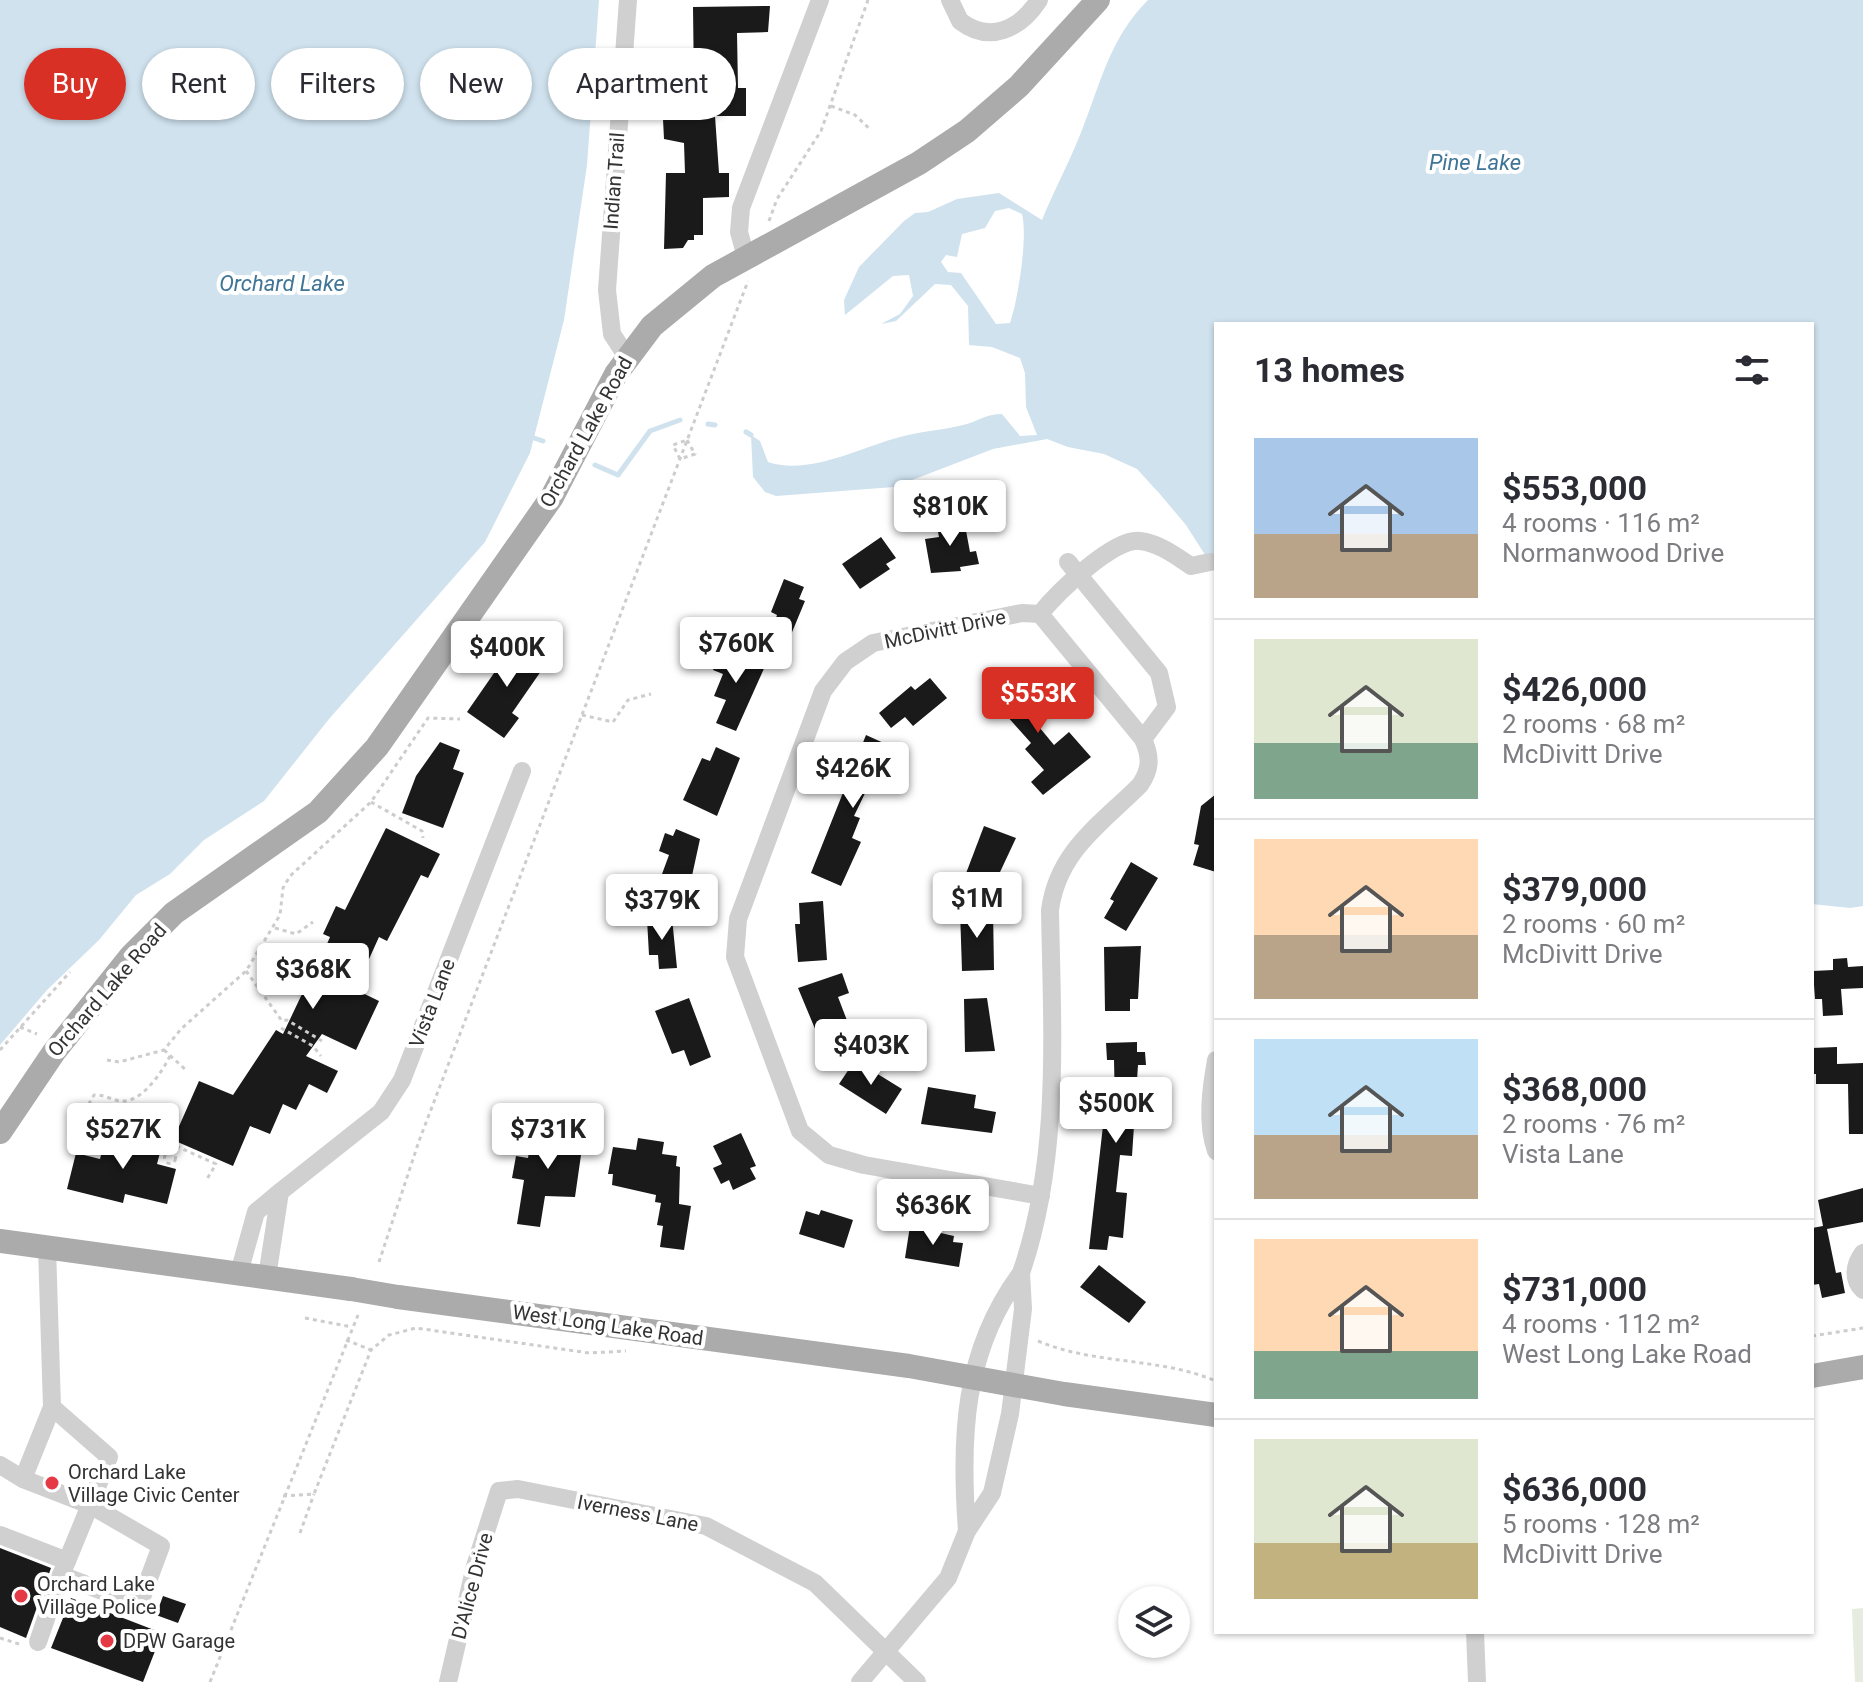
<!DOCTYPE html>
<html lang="en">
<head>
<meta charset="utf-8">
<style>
	:root { --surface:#fff; --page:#f7f7f7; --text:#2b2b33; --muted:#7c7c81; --line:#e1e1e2; --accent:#d93025 }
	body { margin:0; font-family:Roboto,sans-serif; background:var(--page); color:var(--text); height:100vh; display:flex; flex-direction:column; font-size:30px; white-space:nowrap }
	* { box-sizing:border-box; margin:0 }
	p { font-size:26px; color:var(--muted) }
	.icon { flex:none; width:44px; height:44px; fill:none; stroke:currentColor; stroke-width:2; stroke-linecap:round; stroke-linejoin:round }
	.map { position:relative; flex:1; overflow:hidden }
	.sheet { position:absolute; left:1214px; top:322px; width:600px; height:1312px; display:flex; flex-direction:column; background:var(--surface); border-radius:0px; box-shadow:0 2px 6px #0004 }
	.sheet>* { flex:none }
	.hud { position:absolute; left:24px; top:48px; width:760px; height:72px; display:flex; gap:16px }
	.fabs { position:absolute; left:1118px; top:1586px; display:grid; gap:16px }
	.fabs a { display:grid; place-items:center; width:72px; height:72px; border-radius:50%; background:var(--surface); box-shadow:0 2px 6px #0004; font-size:40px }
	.price { position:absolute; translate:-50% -68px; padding:0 18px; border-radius:8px; background:#fff; color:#222; font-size:26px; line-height:52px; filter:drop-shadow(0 2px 4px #0008) }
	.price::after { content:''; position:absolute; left:50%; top:48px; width:24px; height:18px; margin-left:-12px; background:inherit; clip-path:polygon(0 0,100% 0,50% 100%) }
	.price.selected { background:var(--accent); color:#fff }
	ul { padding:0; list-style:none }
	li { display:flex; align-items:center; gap:24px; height:200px; padding:0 40px }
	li+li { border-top:2px solid var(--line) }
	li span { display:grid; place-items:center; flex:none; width:224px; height:160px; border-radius:0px; color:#555 }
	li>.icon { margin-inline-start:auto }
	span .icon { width:96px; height:96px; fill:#fffc; stroke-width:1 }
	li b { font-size:34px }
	h2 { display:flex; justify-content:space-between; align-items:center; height:96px; padding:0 40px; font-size:34px }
	.chip { padding:0 28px; border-radius:36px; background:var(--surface); box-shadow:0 2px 6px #0004; font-size:28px; line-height:72px }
	.chip.selected { background:var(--accent); color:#fff }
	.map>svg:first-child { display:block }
	.green { fill:#e6ecdf }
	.water { fill:#cfe2ee; fill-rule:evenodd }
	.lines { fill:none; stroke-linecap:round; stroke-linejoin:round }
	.stream { stroke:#cfe2ee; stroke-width:5 }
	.building { fill:#1a1a1a }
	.path { stroke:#cdcdcd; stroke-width:3; stroke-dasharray:4 4; stroke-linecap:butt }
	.minor { stroke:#d0d0d0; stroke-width:18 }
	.major { stroke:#ababab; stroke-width:24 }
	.major-bridge { stroke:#ababab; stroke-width:24 }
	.poi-dot { fill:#e63946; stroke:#fff; stroke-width:3 }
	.labels { text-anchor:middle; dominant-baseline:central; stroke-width:8; stroke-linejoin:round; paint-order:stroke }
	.street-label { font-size:20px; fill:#333; stroke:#fff }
	.poi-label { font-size:20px; fill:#333; stroke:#fff; text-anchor:start }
	.water-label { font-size:22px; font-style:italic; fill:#3f7597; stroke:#fff }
</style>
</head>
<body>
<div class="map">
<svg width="1863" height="1682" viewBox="0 0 1863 1682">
	<rect width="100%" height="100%" fill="#fff"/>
	<polygon class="green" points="1863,1608 1863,1682 1855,1682 1852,1609"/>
	<g class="water">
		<polygon points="0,0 599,0 587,165 564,320 530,453 485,542 329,719 264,801 204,840 170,874 136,895 99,940 47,990 0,1045"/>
		<path d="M1148 0H1863V906L1850 908 1812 904V324H1216V572L1186 525 1159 493 1137 469 1104 454 1068 447 1047 439 993 449 894 487 776 496 765 492 753 477 751 435 760 441 768 462C809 476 861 447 900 437 922 431 945 430 967 424 980 420 987 414 1002 414L1020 436 1037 435 1026 407 1025 373 1020 358 992 347 969 345 968 306 951 285 935 284 896 321 881 324 900 314 913 296 909 275 893 276 845 315 844 300 859 267 904 221 915 213 928 212 957 199 999 193 1042 220C1054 190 1070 161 1082 130 1101 82 1110 38 1148 0ZM1009 208 1022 214C1028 238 1018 299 1010 323L996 324 961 273 948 272 941 262 946 255 957 257 962 234 985 228 995 211Z"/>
	</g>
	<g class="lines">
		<g class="stream">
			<polyline points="708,424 715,425"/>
			<polyline points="746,432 751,435"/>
			<polyline points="534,438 543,441"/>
			<polyline points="595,465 618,475 650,431 680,420"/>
		</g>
	</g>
	<g class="building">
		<polygon points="770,6 768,32 737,33 738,88 746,88 746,116 715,116 719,173 729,173 729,197 703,198 703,235 694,235 694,240 688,240 683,248 664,249 666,173 685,173 684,143 664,139 663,119 677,119 680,89 694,88 693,7"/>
		<polygon points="952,518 952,522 964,520 970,552 976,551 979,564 960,567 961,571 931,573 925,539 939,537 936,521"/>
		<polygon points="881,537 896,558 886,564 890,569 860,589 842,564"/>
		<polygon points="784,579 804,587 799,599 805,601 790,637 772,630 777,615 771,612"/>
		<polygon points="517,640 548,661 512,713 519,718 504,738 467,712"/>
		<polygon points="722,647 766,664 736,731 716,723 726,700 714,696 723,674 713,670"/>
		<polygon points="1004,668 1027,694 1022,698 1040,718 1035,722 1054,745 1069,732 1091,757 1043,795 1031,782 1044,770 1025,749 1031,743 991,698 999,692 989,681"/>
		<polygon points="930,678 947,698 913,726 905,717 891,728 879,713 911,686 915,690"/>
		<polygon points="866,735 899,750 879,792 868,787 854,816 860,818 852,838 861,842 841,886 811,873"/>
		<polygon points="440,742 460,750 453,769 464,773 443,828 402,813 416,776"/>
		<polygon points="716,747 740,758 717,816 683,800 702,758 710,761"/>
		<polygon points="1216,794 1216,872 1193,865 1199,845 1194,844 1201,806"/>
		<polygon points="984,826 1016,838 993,887 965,876"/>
		<polygon points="386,828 440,854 428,878 421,875 387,941 379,937 369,959 360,954 346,985 379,1001 356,1050 322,1034 306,1056 338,1071 327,1093 309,1084 296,1110 283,1104 270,1134 250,1126 233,1166 173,1140 199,1081 233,1095 276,1030 283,1034 302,994 315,1001 332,965 320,960 330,937 323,934 336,906 345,910"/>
		<polygon points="676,829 700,839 690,885 662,874 669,855 659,851 665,833 673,836"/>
		<polygon points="1131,862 1158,878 1126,931 1104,918 1114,901 1110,899"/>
		<polygon points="823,901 827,960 798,962 795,924 800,924 799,903"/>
		<polygon points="993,909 994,970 962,971 960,910"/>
		<polygon points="672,918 677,968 659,969 658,955 649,955 647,919"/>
		<polygon points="1141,946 1138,999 1130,999 1130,1011 1105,1011 1104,947"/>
		<polygon points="1847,958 1848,967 1863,966 1863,988 1841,989 1843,1015 1823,1016 1822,999 1815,999 1813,971 1833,970 1833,959"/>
		<polygon points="842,973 849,993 838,997 848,1023 837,1027 842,1041 823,1048 798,988"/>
		<polygon points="689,998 711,1057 690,1066 684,1050 672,1054 655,1011"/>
		<polygon points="987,998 995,1051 965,1052 964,999"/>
		<polygon points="1137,1042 1137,1052 1145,1052 1146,1065 1138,1065 1132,1156 1120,1155 1116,1192 1127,1193 1123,1238 1109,1236 1107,1250 1089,1249 1105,1108 1115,1109 1114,1060 1107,1060 1106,1043"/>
		<polygon points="1837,1047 1837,1064 1863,1063 1863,1134 1849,1134 1848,1084 1816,1084 1816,1074 1812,1074 1812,1048"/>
		<polygon points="855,1060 902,1089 886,1114 839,1084"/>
		<polygon points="928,1087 976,1095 974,1108 996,1112 992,1133 921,1124"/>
		<polygon points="533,1126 584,1134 575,1197 545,1196 540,1227 517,1224 524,1180 512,1178 516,1156 528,1158"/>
		<polygon points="107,1131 162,1145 157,1164 176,1169 167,1204 125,1194 123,1203 67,1189 76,1153 100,1159"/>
		<polygon points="741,1133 756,1166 750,1168 756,1179 733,1190 729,1180 721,1184 713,1168 722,1164 713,1146"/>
		<polygon points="638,1138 664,1142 662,1154 677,1156 676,1166 680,1167 679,1204 691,1206 684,1250 660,1247 663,1226 657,1225 661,1203 655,1202 656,1195 612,1185 613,1174 608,1174 613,1147 636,1150"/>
		<polygon points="1863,1188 1863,1222 1827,1229 1836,1273 1841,1272 1845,1293 1822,1298 1819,1284 1812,1285 1812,1228 1823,1226 1818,1200"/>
		<polygon points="821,1210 853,1220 844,1248 799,1234 806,1211 819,1215"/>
		<polygon points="910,1226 954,1236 953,1242 963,1243 959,1267 905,1258"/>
		<polygon points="1099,1265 1146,1302 1129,1323 1080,1287"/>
		<polygon points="0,1548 51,1568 26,1638 0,1627"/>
		<polygon points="163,1596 186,1604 178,1623 156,1615"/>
		<polygon points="71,1598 162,1633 143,1682 51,1648"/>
	</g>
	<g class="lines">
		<g class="path">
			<polyline points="831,106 855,115 871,130"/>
			<polyline points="769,221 777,199 821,131 868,0"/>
			<polygon points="687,440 695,454 680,459 673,445"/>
			<polyline points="582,715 613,722 628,700 651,694"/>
			<polyline points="371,802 422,831 423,838"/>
			<polyline points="275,928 296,934 313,922"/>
			<polyline points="246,971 282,1021 287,1020 322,1041"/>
			<polyline points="20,1027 37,1034"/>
			<polyline points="281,1028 313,1046 321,1056"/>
			<polyline points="0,1050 70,972"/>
			<polyline points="164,1050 186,1070"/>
			<path d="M170 1056C162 1072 144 1099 125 1101 114 1102 105 1094 94 1095 88 1104 84 1113 92 1121L112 1119 125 1123 216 1164 207 1179"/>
			<polyline points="107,1060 119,1062 164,1050 181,1029 246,971 280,915 283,888 290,876 371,802 428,718 460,719"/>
			<circle cx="170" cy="1158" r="5.5"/>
			<polyline points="379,1262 419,1141 748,281"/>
			<polyline points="305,1318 352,1327"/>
			<polyline points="1812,1336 1863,1328"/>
			<polyline points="346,1340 371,1350"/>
			<path d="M1038 1341C1095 1365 1159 1357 1216 1381"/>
			<polyline points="283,1496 314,1494 371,1350 389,1335 416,1328 589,1353 626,1351"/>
			<polyline points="300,1533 314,1494"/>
			<polyline points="0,1638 19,1644"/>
			<polyline points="210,1682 358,1315"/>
		</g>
		<g class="minor">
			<path d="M950 0 960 21C990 44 1020 29 1039 0"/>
			<polyline points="746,257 739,232 741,208 820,0"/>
			<polyline points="627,357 612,334 607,290 628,0"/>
			<polyline points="1068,562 1159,673 1167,707 1143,739"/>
			<polyline points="1040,614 1022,613 873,643 845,662 823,691 738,919 735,957 800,1131 829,1155 864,1165 1041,1196"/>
			<path d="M1040 614C1056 594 1114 537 1140 541 1159 543 1176 556 1191 566L1210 562"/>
			<path d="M1216 1060C1211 1088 1206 1123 1216 1151"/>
			<polyline points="280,1192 381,1112 402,1080 522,771"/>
			<path d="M1863 1253C1854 1265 1852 1279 1863 1290"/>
			<polyline points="239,1273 256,1212 280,1192 267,1277"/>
			<path d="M1021 1273C1061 1157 1052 1031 1050 910 1058 851 1100 825 1140 785 1151 769 1151 757 1143 739L1040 614"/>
			<path d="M1021 1273 1023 1309 1010 1414 992 1493 967 1531C960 1437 963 1351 1021 1273Z"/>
			<polyline points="52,1407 109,1457 90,1505 161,1546 139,1605 61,1575 67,1561"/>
			<polyline points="0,1465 23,1479 90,1505 67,1561 0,1535"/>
			<polyline points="23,1479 52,1407 47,1247"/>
			<polyline points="1475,1632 1477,1682"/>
			<polyline points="38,1642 61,1575"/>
			<polyline points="448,1682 475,1566 499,1491 518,1489 706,1526 815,1583 917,1682"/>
			<polyline points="860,1682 948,1578 967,1531"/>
		</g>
		<g class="major">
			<polyline points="0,1132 54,1052 131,956 174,913 318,812 377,747 552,497 616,374 652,326 713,276 919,163 967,131 1019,86 1098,0"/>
			<polyline points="0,1241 351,1289"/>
			<polyline points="398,1297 909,1366 1064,1394 1216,1415"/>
			<polyline points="1812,1376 1863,1367"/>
		</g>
		<polyline class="major-bridge" points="351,1289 398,1297"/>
	</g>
	<g class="poi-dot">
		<circle cx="52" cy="1483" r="8"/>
		<circle cx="21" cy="1596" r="8"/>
		<circle cx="107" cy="1641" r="8"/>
	</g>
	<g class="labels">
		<g class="street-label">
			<text transform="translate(614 181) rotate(-86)">Indian Trail</text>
			<text transform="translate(586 432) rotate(-61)">Orchard Lake Road</text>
			<text transform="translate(945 629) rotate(-12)">McDivitt Drive</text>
			<text transform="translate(107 990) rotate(-49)">Orchard Lake Road</text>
			<text transform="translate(432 1003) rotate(-69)">Vista Lane</text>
			<text transform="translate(608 1325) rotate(8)">West Long Lake Road</text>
			<text transform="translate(638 1513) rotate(11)">Iverness Lane</text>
			<text transform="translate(472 1586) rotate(-75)">D'Alice Drive</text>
		</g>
		<g class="poi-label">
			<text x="68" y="1472">Orchard Lake<tspan x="68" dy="23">Village Civic Center</tspan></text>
			<text x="37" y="1584">Orchard Lake<tspan x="37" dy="23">Village Police</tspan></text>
			<text x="123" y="1641">DPW Garage</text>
		</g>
		<g class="water-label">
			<text x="1475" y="162">Pine Lake</text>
			<text x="282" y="283">Orchard Lake</text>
		</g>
	</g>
</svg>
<div class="fabs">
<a><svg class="icon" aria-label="layers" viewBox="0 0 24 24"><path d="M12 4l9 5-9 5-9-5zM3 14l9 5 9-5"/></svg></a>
</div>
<b class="price" style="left:950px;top:548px">$810K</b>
<b class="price" style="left:736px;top:685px">$760K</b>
<b class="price" style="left:507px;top:689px">$400K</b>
<b class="price selected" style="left:1038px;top:735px">$553K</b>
<b class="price" style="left:853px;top:810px">$426K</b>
<b class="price" style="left:977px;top:940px">$1M</b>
<b class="price" style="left:662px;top:942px">$379K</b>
<b class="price" style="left:313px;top:1011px">$368K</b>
<b class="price" style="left:871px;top:1087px">$403K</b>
<b class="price" style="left:1116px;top:1145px">$500K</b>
<b class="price" style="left:123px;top:1171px">$527K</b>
<b class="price" style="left:548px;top:1171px">$731K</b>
<b class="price" style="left:933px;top:1247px">$636K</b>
<div class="hud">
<a class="chip selected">Buy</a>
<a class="chip">Rent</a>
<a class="chip">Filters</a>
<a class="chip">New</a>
<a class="chip">Apartment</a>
</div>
<section class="sheet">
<h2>13 homes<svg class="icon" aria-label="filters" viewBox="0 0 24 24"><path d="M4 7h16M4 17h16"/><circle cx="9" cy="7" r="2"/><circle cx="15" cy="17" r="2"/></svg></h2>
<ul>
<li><span style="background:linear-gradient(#a9c7e8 60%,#b9a48a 0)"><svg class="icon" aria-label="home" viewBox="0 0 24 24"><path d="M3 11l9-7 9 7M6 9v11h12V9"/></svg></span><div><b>$553,000</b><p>4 rooms · 116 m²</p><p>Normanwood Drive</p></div></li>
<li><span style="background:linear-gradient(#dfe7d0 65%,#7fa58c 0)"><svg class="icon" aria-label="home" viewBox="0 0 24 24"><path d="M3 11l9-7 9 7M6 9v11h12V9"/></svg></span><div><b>$426,000</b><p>2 rooms · 68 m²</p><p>McDivitt Drive</p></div></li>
<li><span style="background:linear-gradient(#ffd9b3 60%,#b9a48a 0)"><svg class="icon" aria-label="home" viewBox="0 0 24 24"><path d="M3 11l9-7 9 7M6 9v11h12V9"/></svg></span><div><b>$379,000</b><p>2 rooms · 60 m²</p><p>McDivitt Drive</p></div></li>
<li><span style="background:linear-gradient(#bfe0f5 60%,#b9a48a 0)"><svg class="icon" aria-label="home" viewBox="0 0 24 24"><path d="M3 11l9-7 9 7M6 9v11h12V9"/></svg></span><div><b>$368,000</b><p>2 rooms · 76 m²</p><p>Vista Lane</p></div></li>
<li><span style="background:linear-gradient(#ffd9b3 70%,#7fa58c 0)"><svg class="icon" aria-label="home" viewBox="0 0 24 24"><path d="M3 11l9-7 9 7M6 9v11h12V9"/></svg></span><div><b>$731,000</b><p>4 rooms · 112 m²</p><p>West Long Lake Road</p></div></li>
<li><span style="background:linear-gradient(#dfe7d0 65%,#c2b280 0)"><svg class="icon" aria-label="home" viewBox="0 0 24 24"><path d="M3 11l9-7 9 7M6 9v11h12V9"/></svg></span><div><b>$636,000</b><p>5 rooms · 128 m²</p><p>McDivitt Drive</p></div></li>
</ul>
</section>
</div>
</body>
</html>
